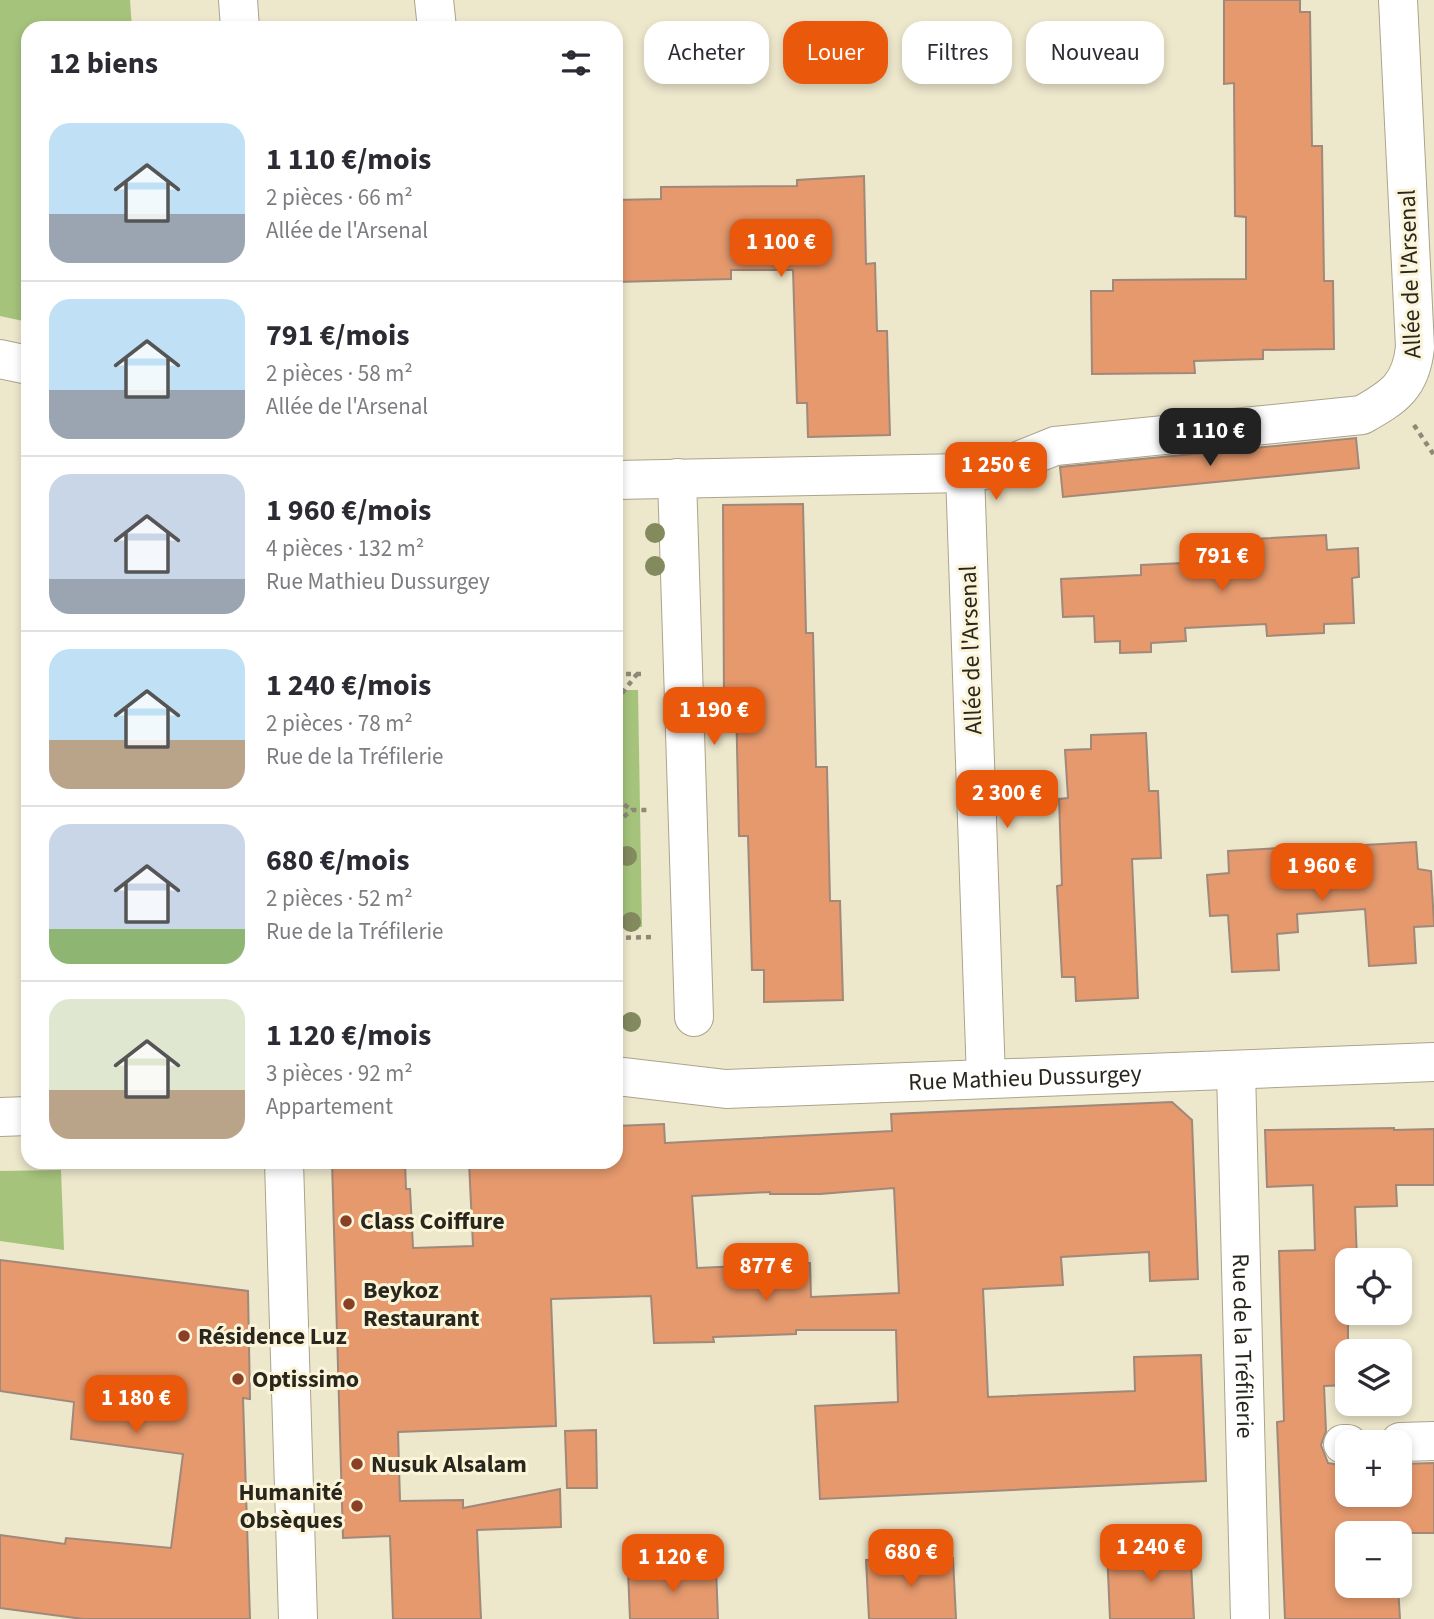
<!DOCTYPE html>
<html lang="fr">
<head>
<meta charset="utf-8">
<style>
	:root { --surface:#fff; --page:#f7f7f7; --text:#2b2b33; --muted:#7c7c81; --line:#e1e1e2; --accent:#ea580c }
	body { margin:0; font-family:"Source Sans 3",sans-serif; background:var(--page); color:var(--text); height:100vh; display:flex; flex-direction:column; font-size:26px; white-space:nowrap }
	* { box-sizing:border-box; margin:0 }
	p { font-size:23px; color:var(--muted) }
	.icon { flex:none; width:38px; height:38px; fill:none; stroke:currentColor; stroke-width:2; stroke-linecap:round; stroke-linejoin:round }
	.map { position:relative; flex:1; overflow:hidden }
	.details { position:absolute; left:21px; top:21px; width:602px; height:1148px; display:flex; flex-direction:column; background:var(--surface); border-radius:21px; box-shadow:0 4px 10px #0003 }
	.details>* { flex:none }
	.top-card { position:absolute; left:644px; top:21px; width:665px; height:63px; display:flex; gap:14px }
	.fabs { position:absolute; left:1335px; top:1248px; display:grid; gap:14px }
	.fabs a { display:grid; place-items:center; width:77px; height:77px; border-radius:14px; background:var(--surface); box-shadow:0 4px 10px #0003; font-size:35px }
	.price { position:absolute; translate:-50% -60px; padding:0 16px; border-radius:14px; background:var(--accent); color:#fff; font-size:23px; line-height:46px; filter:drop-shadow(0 2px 4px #0008) }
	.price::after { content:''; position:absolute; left:50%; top:42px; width:21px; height:16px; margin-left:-10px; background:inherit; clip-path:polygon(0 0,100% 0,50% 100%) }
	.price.current { background:#222; color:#fff }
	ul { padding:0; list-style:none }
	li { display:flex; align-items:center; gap:21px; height:175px; padding:0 28px }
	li+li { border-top:2px solid var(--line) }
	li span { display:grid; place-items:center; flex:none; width:196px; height:140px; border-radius:21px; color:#555 }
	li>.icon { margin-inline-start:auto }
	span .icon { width:84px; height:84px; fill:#fffc; stroke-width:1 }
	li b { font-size:30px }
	h2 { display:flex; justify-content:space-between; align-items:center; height:84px; padding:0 28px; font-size:30px }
	.pill { padding:0 24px; border-radius:21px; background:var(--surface); box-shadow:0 4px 10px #0003; font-size:24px; line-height:63px }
	.pill.current { background:var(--accent); color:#fff }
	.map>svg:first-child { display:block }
	.green { fill:#a5c37b }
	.building { fill:#e5996d; stroke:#a0887a; stroke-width:2; fill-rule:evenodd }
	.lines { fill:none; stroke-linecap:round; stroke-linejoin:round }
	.minor-casing { stroke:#aba48b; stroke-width:40 }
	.major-casing { stroke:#aba48b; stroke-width:40 }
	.path { stroke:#8e8977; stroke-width:4.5; stroke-dasharray:5 5; stroke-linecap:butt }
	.minor { stroke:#fff; stroke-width:38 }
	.major { stroke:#fff; stroke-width:38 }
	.tree { fill:#828a5e }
	.poi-dot { fill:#894024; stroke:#fbf4d9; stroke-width:2.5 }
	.labels { text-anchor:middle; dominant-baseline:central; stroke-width:6; stroke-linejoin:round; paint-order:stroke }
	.street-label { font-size:24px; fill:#29271d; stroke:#fbf4d9 }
	.poi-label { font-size:24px; font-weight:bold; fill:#29271d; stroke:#fbf4d9; text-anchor:start }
</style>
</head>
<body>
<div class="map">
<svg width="1434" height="1619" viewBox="0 0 1434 1619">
	<rect width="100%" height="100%" fill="#ede7cc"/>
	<g class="green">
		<polygon points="0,0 130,0 132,28 28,28 28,322 0,316"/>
		<polygon points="616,690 638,690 642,927 616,928"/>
		<polygon points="61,1170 64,1250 0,1241 0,1171"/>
	</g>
	<g class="building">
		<polygon points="1224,0 1300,0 1300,12 1310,12 1312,146 1322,146 1324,281 1333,281 1334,349 1263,350 1263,359 1194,361 1195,373 1092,374 1091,291 1113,291 1113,280 1246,279 1246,217 1235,216 1234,83 1224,84"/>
		<polygon points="864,176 866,264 875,263 877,331 887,331 890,435 808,437 807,403 797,403 793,270 731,270 731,279 616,282 616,200 661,199 661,187 797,186 797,180"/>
		<polygon points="1356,438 1359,468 1063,497 1060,467"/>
		<polygon points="803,504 806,633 813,633 816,767 827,767 830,901 840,901 843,1000 764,1002 764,970 752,970 748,836 739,836 736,702 724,702 723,505"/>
		<polygon points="1326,535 1327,550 1358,548 1359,577 1352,578 1354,623 1324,624 1324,633 1267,636 1266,624 1185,628 1186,641 1151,643 1151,652 1120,653 1120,641 1095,642 1094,616 1063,617 1061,579 1141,575 1141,565 1205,562 1205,553 1235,551 1234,540"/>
		<polygon points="1146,733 1149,791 1158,791 1161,858 1132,859 1138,998 1076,1001 1075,977 1062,977 1057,886 1062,885 1059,799 1068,798 1065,750 1091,749 1091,735"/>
		<polygon points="1416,842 1418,869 1431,871 1434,923 1434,926 1414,927 1416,963 1369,966 1365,909 1297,914 1298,932 1277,934 1279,970 1232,972 1228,915 1210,916 1207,875 1229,873 1228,851 1279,848 1281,875 1345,888 1344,868 1366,867 1365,845"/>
		<path d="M1172 1102 1192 1120 1198 1279 1150 1281 1149 1252 1061 1257 1063 1285 983 1289 988 1397 1135 1391 1134 1357 1201 1355 1206 1481 820 1499 815 1406 898 1402 896 1330H796V1334L713 1337 714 1342 654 1343 651 1296 551 1299 556 1426 398 1432 400 1501 463 1500V1508L560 1489 561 1527 477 1530 481 1619H393L390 1536 343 1538 332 1162H405L406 1189H410L413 1248 473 1246 469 1162H616V1126L664 1124 665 1143 892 1131 891 1114ZM894 1188 899 1293 811 1297 810 1263 697 1268 692 1196 770 1192V1194H820Z"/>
		<polygon points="1394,1128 1394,1130 1434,1129 1434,1185 1396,1185 1397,1206 1355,1207 1357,1260 1348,1260 1348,1385 1324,1386 1326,1431 1321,1445 1328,1463 1348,1466 1348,1494 1400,1494 1400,1464 1434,1463 1434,1533 1348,1533 1348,1586 1398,1586 1400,1619 1285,1619 1277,1422 1284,1421 1279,1251 1315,1250 1313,1185 1267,1187 1265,1130"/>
		<polygon points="0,1260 248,1291 250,1399 243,1398 250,1619 83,1619 0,1608 0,1535 65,1544 66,1538 171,1548 183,1454 71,1439 74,1402 0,1391"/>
		<polygon points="596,1430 597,1488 567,1488 565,1431"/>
		<polygon points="1190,1546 1194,1619 1110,1619 1107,1550"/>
		<polygon points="953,1558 956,1619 869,1619 866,1560"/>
		<polygon points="716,1568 718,1619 630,1619 628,1571"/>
	</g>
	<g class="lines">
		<g class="minor-casing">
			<g id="minor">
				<polyline points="434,0 437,28"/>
				<polyline points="0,359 28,365"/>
				<polyline points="677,478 694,1017"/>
				<polyline points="616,480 965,473"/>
				<path id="s1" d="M1236 1071 1250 1619"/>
				<path id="s2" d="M616 1076 726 1089 1434 1062"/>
				<path d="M986 1079 965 473 1003 467 1055 446 1362 415C1394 397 1411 386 1415 347L1398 0"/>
				<polyline points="0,1117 28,1116"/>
				<polyline points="1400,1442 1434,1441"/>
				<polyline points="1343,1444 1348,1444"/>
			</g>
		</g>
		<g class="major-casing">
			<g id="major">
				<polyline points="238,0 240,28"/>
				<polyline points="284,1162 298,1619"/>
			</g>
		</g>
		<g class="path">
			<polyline points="1414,425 1434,455"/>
			<polyline points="616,674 643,674"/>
			<polyline points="616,701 637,674"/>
			<polyline points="616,799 632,810"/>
			<polyline points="616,823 632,810 649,810"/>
			<polyline points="616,938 651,937"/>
		</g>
		<use href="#minor" class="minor"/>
		<use href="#major" class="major"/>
	</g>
	<g class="tree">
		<circle cx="655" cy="533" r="10"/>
		<circle cx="655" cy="566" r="10"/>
		<circle cx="627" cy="856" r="10"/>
		<circle cx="631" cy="922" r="10"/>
		<circle cx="631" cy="1022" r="10"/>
	</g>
	<g class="poi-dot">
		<circle cx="346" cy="1221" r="7"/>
		<circle cx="349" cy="1304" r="7"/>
		<circle cx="184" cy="1336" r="7"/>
		<circle cx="238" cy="1379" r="7"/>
		<circle cx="357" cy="1464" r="7"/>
		<circle cx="357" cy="1506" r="7"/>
	</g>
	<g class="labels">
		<g class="street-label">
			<text transform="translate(1410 274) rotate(-92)">Allée de l'Arsenal</text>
			<text transform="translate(971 650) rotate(-92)">Allée de l'Arsenal</text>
			<text stroke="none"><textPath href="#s2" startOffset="410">Rue Mathieu Dussurgey</textPath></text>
			<text stroke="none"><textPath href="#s1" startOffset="275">Rue de la Tréfilerie</textPath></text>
		</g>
		<g class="poi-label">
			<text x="360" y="1221">Class Coiffure</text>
			<text x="363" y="1290">Beykoz<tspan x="363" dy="28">Restaurant</tspan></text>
			<text x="198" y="1336">Résidence Luz</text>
			<text x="252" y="1379">Optissimo</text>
			<text x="371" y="1464">Nusuk Alsalam</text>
			<text x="343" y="1492" text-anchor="end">Humanité<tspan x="343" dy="28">Obsèques</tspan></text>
		</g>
	</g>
</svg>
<div class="fabs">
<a><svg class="icon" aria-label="locate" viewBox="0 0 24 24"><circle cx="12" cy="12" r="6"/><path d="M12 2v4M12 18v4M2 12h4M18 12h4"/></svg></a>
<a><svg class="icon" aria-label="layers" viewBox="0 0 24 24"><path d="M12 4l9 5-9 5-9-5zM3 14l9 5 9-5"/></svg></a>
<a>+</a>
<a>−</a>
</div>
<b class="price" style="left:781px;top:279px">1 100 €</b>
<b class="price current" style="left:1210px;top:468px">1 110 €</b>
<b class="price" style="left:996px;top:502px">1 250 €</b>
<b class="price" style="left:1222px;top:593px">791 €</b>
<b class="price" style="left:714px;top:747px">1 190 €</b>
<b class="price" style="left:1007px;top:830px">2 300 €</b>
<b class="price" style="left:1322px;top:903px">1 960 €</b>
<b class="price" style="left:766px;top:1303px">877 €</b>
<b class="price" style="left:136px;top:1435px">1 180 €</b>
<b class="price" style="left:1151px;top:1584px">1 240 €</b>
<b class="price" style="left:911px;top:1589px">680 €</b>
<b class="price" style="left:673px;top:1594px">1 120 €</b>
<div class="top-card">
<a class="pill">Acheter</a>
<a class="pill current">Louer</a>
<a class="pill">Filtres</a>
<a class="pill">Nouveau</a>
</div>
<section class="details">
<h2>12 biens<svg class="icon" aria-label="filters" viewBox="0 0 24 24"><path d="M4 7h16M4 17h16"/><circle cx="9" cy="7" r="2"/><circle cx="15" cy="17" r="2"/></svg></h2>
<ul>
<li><span style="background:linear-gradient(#bfe0f5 65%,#9aa5b1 0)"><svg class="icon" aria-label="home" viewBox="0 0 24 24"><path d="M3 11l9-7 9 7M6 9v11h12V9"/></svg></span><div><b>1 110 €/mois</b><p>2 pièces · 66 m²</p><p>Allée de l'Arsenal</p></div></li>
<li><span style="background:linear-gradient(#bfe0f5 65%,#9aa5b1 0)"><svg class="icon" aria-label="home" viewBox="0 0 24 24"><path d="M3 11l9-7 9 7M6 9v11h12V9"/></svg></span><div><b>791 €/mois</b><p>2 pièces · 58 m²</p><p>Allée de l'Arsenal</p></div></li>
<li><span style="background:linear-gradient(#c9d6e8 75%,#9aa5b1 0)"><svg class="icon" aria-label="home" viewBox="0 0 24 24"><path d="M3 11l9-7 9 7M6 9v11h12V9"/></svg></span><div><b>1 960 €/mois</b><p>4 pièces · 132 m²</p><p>Rue Mathieu Dussurgey</p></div></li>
<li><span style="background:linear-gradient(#bfe0f5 65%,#b9a48a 0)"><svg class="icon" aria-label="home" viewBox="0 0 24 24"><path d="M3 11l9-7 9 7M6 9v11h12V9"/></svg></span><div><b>1 240 €/mois</b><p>2 pièces · 78 m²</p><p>Rue de la Tréfilerie</p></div></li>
<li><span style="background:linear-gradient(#c9d6e8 75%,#8fb573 0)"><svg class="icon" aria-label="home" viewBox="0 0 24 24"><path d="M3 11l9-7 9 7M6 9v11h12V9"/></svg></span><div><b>680 €/mois</b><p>2 pièces · 52 m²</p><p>Rue de la Tréfilerie</p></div></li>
<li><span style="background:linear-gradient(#dfe7d0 65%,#b9a48a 0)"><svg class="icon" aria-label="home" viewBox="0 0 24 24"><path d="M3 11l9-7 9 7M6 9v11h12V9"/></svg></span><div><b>1 120 €/mois</b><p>3 pièces · 92 m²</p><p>Appartement</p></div></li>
</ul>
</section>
</div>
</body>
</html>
